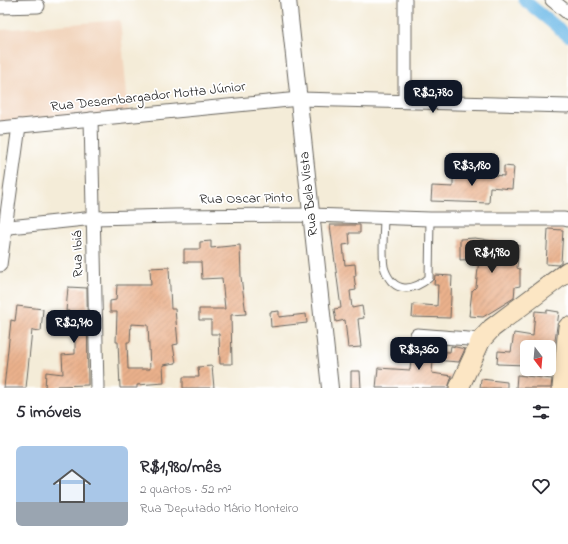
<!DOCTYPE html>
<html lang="pt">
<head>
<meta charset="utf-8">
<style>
	:root { --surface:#fff; --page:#f2f2f3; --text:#2b2b33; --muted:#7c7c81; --line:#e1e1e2; --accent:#111827 }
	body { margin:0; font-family:"Indie Flower",sans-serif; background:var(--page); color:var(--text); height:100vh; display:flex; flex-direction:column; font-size:15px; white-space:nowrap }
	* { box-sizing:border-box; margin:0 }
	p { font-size:13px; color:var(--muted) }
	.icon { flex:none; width:22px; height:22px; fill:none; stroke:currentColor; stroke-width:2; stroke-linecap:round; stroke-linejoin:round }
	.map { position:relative; height:388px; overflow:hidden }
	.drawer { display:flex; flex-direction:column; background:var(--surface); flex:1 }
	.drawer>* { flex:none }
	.needle { width:26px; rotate:164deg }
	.buttons { position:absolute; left:520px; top:340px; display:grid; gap:8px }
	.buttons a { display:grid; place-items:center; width:36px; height:36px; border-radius:6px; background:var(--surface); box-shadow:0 2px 10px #0003; font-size:20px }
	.price { position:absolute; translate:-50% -34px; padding:0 9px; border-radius:8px; background:var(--accent); color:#fff; font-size:13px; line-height:26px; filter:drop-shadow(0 1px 2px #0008) }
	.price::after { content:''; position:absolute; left:50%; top:24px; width:12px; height:9px; margin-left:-6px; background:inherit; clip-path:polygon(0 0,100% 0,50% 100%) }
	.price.active { background:#222; color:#fff }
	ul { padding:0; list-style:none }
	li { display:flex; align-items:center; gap:12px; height:100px; padding:0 16px }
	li+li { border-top:1px solid var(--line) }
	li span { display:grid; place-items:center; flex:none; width:112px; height:80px; border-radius:6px; color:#555 }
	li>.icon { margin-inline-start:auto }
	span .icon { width:48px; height:48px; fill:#fffc; stroke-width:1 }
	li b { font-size:17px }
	h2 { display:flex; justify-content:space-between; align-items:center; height:48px; padding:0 16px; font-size:17px }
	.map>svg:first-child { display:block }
	.built { fill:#f2d5bd }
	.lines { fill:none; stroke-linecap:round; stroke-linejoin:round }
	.canal { stroke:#6ebae7; stroke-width:12 }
	.building { fill:url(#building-hatch); fill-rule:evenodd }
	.service-casing { stroke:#68655e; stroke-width:9 }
	.minor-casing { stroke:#68655e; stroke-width:15 }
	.tertiary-casing { stroke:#68655e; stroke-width:18 }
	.secondary-casing { stroke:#68655e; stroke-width:21 }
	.service { stroke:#fff; stroke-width:7 }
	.minor { stroke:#fff; stroke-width:13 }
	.tertiary { stroke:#fff; stroke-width:16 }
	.secondary { stroke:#fce6c4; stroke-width:19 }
	.labels { text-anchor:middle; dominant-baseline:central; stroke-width:3.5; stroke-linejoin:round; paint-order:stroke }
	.street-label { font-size:14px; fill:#1c1c1c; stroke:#fff }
</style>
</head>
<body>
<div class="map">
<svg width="568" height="388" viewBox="0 0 568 388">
	<defs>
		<pattern id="building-hatch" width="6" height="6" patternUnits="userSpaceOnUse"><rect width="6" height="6" fill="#eab18c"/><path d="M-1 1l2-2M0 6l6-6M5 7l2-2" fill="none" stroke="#c89878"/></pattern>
	</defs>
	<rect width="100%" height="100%" fill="#fff"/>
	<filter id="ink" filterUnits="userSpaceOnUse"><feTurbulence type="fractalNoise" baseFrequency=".025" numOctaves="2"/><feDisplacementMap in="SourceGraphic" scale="8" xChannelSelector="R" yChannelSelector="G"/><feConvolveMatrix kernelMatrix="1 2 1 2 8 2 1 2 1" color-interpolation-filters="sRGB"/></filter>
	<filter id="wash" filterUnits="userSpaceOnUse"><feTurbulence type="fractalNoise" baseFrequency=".012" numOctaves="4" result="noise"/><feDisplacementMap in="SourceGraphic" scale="16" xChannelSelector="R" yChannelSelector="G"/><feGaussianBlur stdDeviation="0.9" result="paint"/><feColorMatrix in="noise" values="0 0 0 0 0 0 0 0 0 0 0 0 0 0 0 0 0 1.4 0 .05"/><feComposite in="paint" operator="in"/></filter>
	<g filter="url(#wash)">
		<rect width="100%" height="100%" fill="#f4ecd8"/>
		<polygon class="built" points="120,20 129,115 0,128 0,30"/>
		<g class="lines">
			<polyline class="canal" points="524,0 568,36"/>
		</g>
		<g id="blocks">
			<g class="building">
				<polygon points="504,166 514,167 512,189 490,187 489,203 431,201 432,186 453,187 453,170 468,171 468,173 504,176"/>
				<polygon points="330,225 360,225 360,233 349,233 350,244 343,245 345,265 355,264 356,276 354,276 356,290 350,291 352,308 362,306 364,318 358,319 361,347 348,348 345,320 336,322 334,309 341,308"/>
				<polygon points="548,229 563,230 561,263 558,265 546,264"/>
				<polygon points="475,238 519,245 517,268 520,269 520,286 515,287 514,298 483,317 469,316 472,291 476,287 479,259 460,260 460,239"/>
				<polygon points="211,241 211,248 240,245 241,277 246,314 231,315 232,364 220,364 219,334 211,334 211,320 199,320 199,309 225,309 222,278 202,279 201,262 184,262 184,249 200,249 200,242"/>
				<path d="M169 267 171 309H175L178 344 173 345 176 363 163 365 164 383 137 385V388H120L118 342H116L117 312H110V301L116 300 117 285H151L150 268ZM131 324 148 325 150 369H128L127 342H130Z"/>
				<polygon points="435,275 452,276 450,318 412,317 413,304 437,306 438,285 434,285"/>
				<polygon points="68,287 87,288 88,385 57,386 57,388 45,388 46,372 63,374 62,355 75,354 75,328 69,328 69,311 66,311"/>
				<polygon points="17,306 43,309 41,331 32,330 26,388 4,388 11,320 15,321"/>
				<polygon points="547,310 559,312 554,347 527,347 526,365 497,364 498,351 511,352 514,333 533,336 535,311 547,312"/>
				<polygon points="279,311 279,317 306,314 307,323 271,327 270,312"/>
				<polygon points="451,346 465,349 459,362 433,360 432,373 452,376 448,388 376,388 378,368 410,370 412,348 425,349 425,351 450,352"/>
				<polygon points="212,366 214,388 183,388 183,377 199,377 198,367"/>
				<polygon points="351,371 360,371 361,388 351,388"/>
				<polygon points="517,375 552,379 551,388 516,388"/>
				<polygon points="481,379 507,382 507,388 480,388"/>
			</g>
		</g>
	</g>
	<g filter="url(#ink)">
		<use href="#blocks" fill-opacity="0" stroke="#68655e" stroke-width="1"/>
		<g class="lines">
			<g class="service-casing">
				<path id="service" d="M384 217C384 229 381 261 385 270 394 294 413 291 429 278L430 219"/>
			</g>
			<g class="minor-casing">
				<g id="minor">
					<polyline points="552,0 568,13"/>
					<polyline points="0,7 38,6"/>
					<polyline points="405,101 405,0"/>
					<polyline points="91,119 97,388"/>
					<polyline points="0,128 299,99 568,106"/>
					<polyline points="0,228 94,218 175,216 311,215 430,219 564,219 568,220"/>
					<polyline points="0,265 19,126"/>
					<polyline points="417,335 481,340"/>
				</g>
			</g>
			<g class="tertiary-casing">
				<polyline id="tertiary" points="288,0 330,388"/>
			</g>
			<g class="secondary-casing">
				<g id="secondary">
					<polyline points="459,388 481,340 492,328 568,271"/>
					<polyline points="562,388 568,327"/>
				</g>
			</g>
			<use href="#service" class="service"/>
			<use href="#minor" class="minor"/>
			<use href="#tertiary" class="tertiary"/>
			<use href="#secondary" class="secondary"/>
		</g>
	</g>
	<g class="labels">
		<g class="street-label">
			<text transform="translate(148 97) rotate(-6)">Rua Desembargador Motta Júnior</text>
			<text transform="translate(309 194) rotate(-96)">Rua Bela Vista</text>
			<text transform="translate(246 199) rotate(-1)">Rua Oscar Pinto</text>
			<text transform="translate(78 254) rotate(-91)">Rua Ibiá</text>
		</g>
	</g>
</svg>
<div class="buttons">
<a><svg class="needle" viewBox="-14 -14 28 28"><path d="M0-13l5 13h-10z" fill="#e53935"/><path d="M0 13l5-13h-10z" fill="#7c7c81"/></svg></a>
</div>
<b class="price" style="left:433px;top:114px">R$2,780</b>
<b class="price" style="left:472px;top:187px">R$3,180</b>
<b class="price active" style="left:492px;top:274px">R$1,980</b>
<b class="price" style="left:74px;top:344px">R$2,910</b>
<b class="price" style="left:419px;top:371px">R$3,360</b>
</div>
<section class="drawer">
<h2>5 imóveis<svg class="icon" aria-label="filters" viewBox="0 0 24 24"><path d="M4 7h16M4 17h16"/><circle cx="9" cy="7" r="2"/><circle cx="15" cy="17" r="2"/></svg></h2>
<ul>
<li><span style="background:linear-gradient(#a9c7e8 70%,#9aa5b1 0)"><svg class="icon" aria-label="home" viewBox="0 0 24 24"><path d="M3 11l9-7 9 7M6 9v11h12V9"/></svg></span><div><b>R$1,980/mês</b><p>2 quartos · 52 m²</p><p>Rua Deputado Mário Monteiro</p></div><svg class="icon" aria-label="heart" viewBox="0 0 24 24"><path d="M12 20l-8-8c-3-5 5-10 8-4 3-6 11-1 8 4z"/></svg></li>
</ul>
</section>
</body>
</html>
